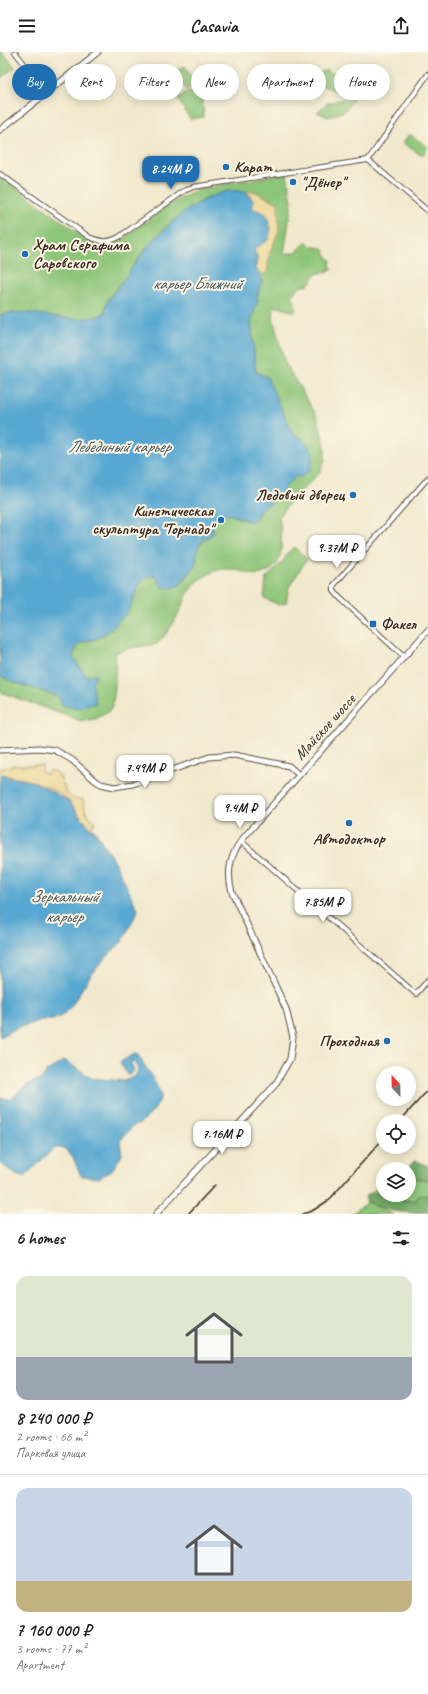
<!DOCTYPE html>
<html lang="en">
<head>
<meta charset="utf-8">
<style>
	:root { --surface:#fff; --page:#f2f2f2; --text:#222; --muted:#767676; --line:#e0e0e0; --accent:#1f6fb2 }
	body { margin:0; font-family:Caveat,sans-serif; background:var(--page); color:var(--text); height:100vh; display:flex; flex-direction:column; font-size:15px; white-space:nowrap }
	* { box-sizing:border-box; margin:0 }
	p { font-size:13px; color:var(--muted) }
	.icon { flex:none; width:22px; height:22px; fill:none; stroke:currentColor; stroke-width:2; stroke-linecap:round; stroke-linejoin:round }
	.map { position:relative; height:1162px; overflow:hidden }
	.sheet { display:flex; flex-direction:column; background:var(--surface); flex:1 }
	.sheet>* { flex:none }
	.guide { position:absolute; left:12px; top:12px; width:404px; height:36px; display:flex; gap:8px }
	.needle { width:26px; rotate:338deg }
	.controls { position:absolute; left:376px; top:1014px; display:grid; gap:8px }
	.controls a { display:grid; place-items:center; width:40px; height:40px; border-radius:50%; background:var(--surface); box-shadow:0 2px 10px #0003; font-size:20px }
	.price { position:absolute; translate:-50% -34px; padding:0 9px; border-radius:8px; background:#fff; color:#222; font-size:13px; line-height:26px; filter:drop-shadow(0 1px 2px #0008) }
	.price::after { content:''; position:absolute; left:50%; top:24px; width:12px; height:9px; margin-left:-6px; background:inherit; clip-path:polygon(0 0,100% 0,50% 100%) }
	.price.on { background:var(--accent); color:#fff }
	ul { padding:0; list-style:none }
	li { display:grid; align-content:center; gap:8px; height:212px; padding:0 16px }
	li+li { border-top:1px solid var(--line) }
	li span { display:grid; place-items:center; height:124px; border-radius:12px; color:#555 }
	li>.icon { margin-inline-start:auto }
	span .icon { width:72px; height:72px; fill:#fffc; stroke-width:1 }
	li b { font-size:17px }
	h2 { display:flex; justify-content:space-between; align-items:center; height:48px; padding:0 16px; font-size:17px }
	.tag { padding:0 14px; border-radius:18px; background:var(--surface); box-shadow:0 2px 10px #0003; font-size:14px; line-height:36px }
	.tag.on { background:var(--accent); color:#fff }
	header { display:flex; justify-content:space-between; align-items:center; height:52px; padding:0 16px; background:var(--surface); font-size:18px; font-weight:600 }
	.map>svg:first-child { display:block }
	.green { fill:#8dc578; stroke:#64784b }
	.forest { fill:#72aa68; stroke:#566a43 }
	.sand { fill:#eeda9e; stroke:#94825e }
	.water { fill:#57a7d1; stroke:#496878 }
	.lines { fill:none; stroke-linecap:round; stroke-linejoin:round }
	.minor-casing { stroke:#564738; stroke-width:6 }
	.tertiary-casing { stroke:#564738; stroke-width:7 }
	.minor { stroke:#fff; stroke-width:4 }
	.tertiary { stroke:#fff; stroke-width:5 }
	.rail { stroke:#3b2a1e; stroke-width:1.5 }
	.poi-dot { fill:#1f6fb2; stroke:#fcf5e5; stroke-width:1.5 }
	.labels { text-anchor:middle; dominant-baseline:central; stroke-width:4; stroke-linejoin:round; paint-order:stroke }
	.poi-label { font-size:16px; font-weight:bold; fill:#3b2a1e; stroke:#fcf5e5; text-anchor:start }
	.street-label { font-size:16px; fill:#3b2a1e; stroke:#fcf5e5 }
	.water-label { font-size:17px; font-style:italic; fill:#45565d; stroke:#fcf5e5 }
</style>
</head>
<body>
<header><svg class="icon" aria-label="menu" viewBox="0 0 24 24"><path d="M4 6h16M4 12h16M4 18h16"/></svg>Casavia<svg class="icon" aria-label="share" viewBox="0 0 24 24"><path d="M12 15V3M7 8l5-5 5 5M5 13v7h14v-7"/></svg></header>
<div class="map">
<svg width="428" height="1162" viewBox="0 0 428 1162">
	<rect width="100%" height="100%" fill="#fcf5e5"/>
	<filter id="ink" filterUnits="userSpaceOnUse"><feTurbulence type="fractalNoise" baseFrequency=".025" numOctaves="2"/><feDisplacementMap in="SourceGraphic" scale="8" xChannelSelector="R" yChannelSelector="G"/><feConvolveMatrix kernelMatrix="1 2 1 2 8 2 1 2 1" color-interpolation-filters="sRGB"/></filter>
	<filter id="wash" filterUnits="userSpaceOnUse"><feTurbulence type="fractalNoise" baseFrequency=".012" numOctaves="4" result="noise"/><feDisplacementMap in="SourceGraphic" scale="16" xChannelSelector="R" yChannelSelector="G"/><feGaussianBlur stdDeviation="0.9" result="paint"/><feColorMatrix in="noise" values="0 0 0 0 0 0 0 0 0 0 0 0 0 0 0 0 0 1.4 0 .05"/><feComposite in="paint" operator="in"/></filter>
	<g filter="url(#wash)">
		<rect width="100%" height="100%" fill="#f1e9cd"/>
		<g class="green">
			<polygon points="0,0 2,0 15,15 0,27"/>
			<polygon points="185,14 195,33 186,38 175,19"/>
			<polygon points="326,18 359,36 345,43 319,32 317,23"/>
			<polygon points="201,39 204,65 190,67 178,48 184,41"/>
			<path d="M354 44C350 58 342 61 328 65L317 60 328 51Z"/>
			<polygon points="409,82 428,95 422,104 403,91"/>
			<path d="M287 121 292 149 284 202 296 200 307 190 313 195C329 195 322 201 331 208L330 212 332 218 329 216V219L316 222 309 232 295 237 296 239 291 243 295 249V260L274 254 273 267 285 311 317 364 325 393V408L319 421 287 454 279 465C281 484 288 514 264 521 261 522 259 523 256 523 234 518 222 511 201 527 186 537 184 553 175 568 170 577 164 585 157 592 143 595 129 594 116 601L115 638 112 654 108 660 96 667 81 669 0 640V623L10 629 57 644 60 647 61 653C80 659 78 654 96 651L90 624H86L73 605 79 591C84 589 88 589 94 588 101 586 107 581 112 577 116 574 116 569 119 566 125 561 128 557 132 550 139 539 139 520 157 525L159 530 180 533 195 514 198 495 214 478 211 471 229 462 240 467 256 466 259 458 264 453 272 450 295 425 303 387 293 382 279 356 256 320 251 269 258 248 257 244 262 229 257 204 235 139C205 141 173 166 153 188 142 199 133 214 124 227 116 237 104 248 105 261 76 277 32 253 0 263V124L96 194 115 193 168 153 199 137Z"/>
			<path d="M294 495 307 507 289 535 286 551 279 553 264 546 266 526C272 521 277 516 282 510 287 503 286 501 294 495Z"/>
			<polygon points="409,1126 428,1128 428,1146 427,1143 411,1149 371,1141 383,1131 383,1143 409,1143"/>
			<polygon points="367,1150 392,1162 393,1162 352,1162"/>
		</g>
		<g class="forest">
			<polygon points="415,1108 428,1114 428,1128 409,1126 409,1117 407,1117"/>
			<path d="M371 1141 411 1149H415L419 1143H427L428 1160C403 1162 388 1160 367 1150L365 1146 367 1143Z"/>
		</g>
		<g class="sand">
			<polygon points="254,139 278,151 279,178 270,201 267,221 261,223 256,217 257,204 254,197 268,188 252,156 250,143 246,140"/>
			<path d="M14 713H43L40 718 45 722 51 718C70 725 57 749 83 747L86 761 95 770 91 776C82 769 77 758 70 750 53 732 24 727 1 723L0 717Z"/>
		</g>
		<g class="water">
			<path d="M227 139C239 138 247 138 254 150L252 156 266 162 271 177 268 188 254 197 257 204 256 217 261 223 262 229 257 244 258 248 251 269 256 320 267 325 293 382 303 387 314 401 310 418 301 425H295L272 450 261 456 256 466 251 470 229 462 212 471 213 482 203 488 198 495 195 514 180 533 171 536 162 535 157 525C135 519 136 552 125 563 118 569 113 577 105 582 90 593 79 583 73 605L86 624H90L94 621 96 623 92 630 96 651 76 657 61 653 60 647 57 644 10 629 0 623V263C32 253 76 277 105 261 105 249 115 239 122 230 148 192 180 152 227 139Z"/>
			<polygon points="0,723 35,730 69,749 88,774 95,779 117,814 138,858 122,890 110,901 92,921 72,953 63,963 53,968 42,968 17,976 0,985"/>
			<path d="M135 1002 138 1003C142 1010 163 1039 160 1046 157 1056 150 1063 142 1070 140 1073 137 1071 134 1073 133 1074 122 1087 120 1089L122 1103 112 1118 99 1126 81 1124 73 1105 65 1096H54L24 1126 16 1123 0 1111V1046L10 1047C22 1038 25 1030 42 1028L46 1020 63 1009H66L91 1026 124 1029 129 1026 135 1025 138 1017 133 1008 131 1011 134 1018 132 1021 127 1023 120 1010Z"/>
		</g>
	</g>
	<g filter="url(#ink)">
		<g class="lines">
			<g class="minor-casing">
				<g id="minor">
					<polyline points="15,0 47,41"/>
					<polyline points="368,108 428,22"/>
					<polyline points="368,108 428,159"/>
					<path d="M0 122 89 185C101 190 108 191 119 185L184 139 193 135 368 108"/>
					<polyline points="404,605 340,546 334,539 334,533 428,426"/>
					<polyline points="241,789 416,942 428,928"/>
				</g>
			</g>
			<g class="tertiary-casing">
				<g id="tertiary">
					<polyline points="0,78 98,0"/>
					<polyline points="0,698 39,696 55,698 72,708 96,729 101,732 114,735 133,732 209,705 234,703 289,714 299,723"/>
					<path d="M156 1162 275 1033 290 1007 293 985 286 957 232 840C226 819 231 800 245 784L428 578"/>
				</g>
			</g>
			<use href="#minor" class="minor"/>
			<use href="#tertiary" class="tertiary"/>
			<g class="rail">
				<polyline points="400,1069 428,1038"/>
				<polyline points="188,1162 215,1133"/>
				<polyline points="302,1162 312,1159 329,1148 383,1087"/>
			</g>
		</g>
	</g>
	<g class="poi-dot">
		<circle cx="226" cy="115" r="4"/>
		<circle cx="293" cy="130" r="4"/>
		<circle cx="25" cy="202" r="4"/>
		<circle cx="353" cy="443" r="4"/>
		<circle cx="221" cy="468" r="4"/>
		<rect x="369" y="568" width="8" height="8" rx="2"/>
		<circle cx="349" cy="771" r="4"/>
		<circle cx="387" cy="989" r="4"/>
	</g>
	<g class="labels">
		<g class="poi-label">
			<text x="234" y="115">Карат</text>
			<text x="301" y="130">"Дёнер"</text>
			<text x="33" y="193">Храм Серафима<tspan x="33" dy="18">Саровского</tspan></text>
			<text x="345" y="443" text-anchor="end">Ледовый дворец</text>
			<text x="213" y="459" text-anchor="end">Кинетическая<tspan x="213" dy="18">скульптура "Торнадо"</tspan></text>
			<text x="381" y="572">Факел</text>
			<text x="349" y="787" text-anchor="middle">Автодоктор</text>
			<text x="379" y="989" text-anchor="end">Проходная</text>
		</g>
		<g class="street-label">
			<text transform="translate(325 675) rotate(-48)">Майское шоссе</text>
		</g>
		<g class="water-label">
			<text x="197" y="231">карьер Ближний</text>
			<text x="119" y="394">Лебединый карьер</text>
			<text x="64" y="844">Зеркальный<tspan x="64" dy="20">карьер</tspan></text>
		</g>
	</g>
</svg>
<div class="controls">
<a><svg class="needle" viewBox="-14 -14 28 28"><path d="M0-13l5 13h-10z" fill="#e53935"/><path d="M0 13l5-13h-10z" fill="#767676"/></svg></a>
<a><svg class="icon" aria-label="locate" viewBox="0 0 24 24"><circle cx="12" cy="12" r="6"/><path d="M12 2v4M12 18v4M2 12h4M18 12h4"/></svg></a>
<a><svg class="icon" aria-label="layers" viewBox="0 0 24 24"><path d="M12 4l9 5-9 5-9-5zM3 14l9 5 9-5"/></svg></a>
</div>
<b class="price on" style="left:171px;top:138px">8.24M ₽</b>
<b class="price" style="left:337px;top:517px">9.37M ₽</b>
<b class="price" style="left:145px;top:737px">7.49M ₽</b>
<b class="price" style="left:240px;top:777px">9.4M ₽</b>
<b class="price" style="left:323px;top:871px">7.85M ₽</b>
<b class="price" style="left:222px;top:1103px">7.16M ₽</b>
<div class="guide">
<a class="tag on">Buy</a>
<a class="tag">Rent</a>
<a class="tag">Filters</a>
<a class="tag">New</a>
<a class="tag">Apartment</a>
<a class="tag">House</a>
</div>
</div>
<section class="sheet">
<h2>6 homes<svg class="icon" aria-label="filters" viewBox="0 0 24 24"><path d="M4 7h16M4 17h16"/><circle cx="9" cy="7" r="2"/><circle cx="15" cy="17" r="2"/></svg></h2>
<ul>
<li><span style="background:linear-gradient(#dfe7d0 65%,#9aa5b1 0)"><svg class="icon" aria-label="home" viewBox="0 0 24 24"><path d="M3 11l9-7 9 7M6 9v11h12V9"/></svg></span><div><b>8 240 000 ₽</b><p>2 rooms · 66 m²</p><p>Парковая улица</p></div></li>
<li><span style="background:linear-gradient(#c9d6e8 75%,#c2b280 0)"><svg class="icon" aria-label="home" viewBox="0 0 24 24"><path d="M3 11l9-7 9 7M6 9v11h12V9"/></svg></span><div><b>7 160 000 ₽</b><p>3 rooms · 77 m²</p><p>Apartment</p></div></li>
</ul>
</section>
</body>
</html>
